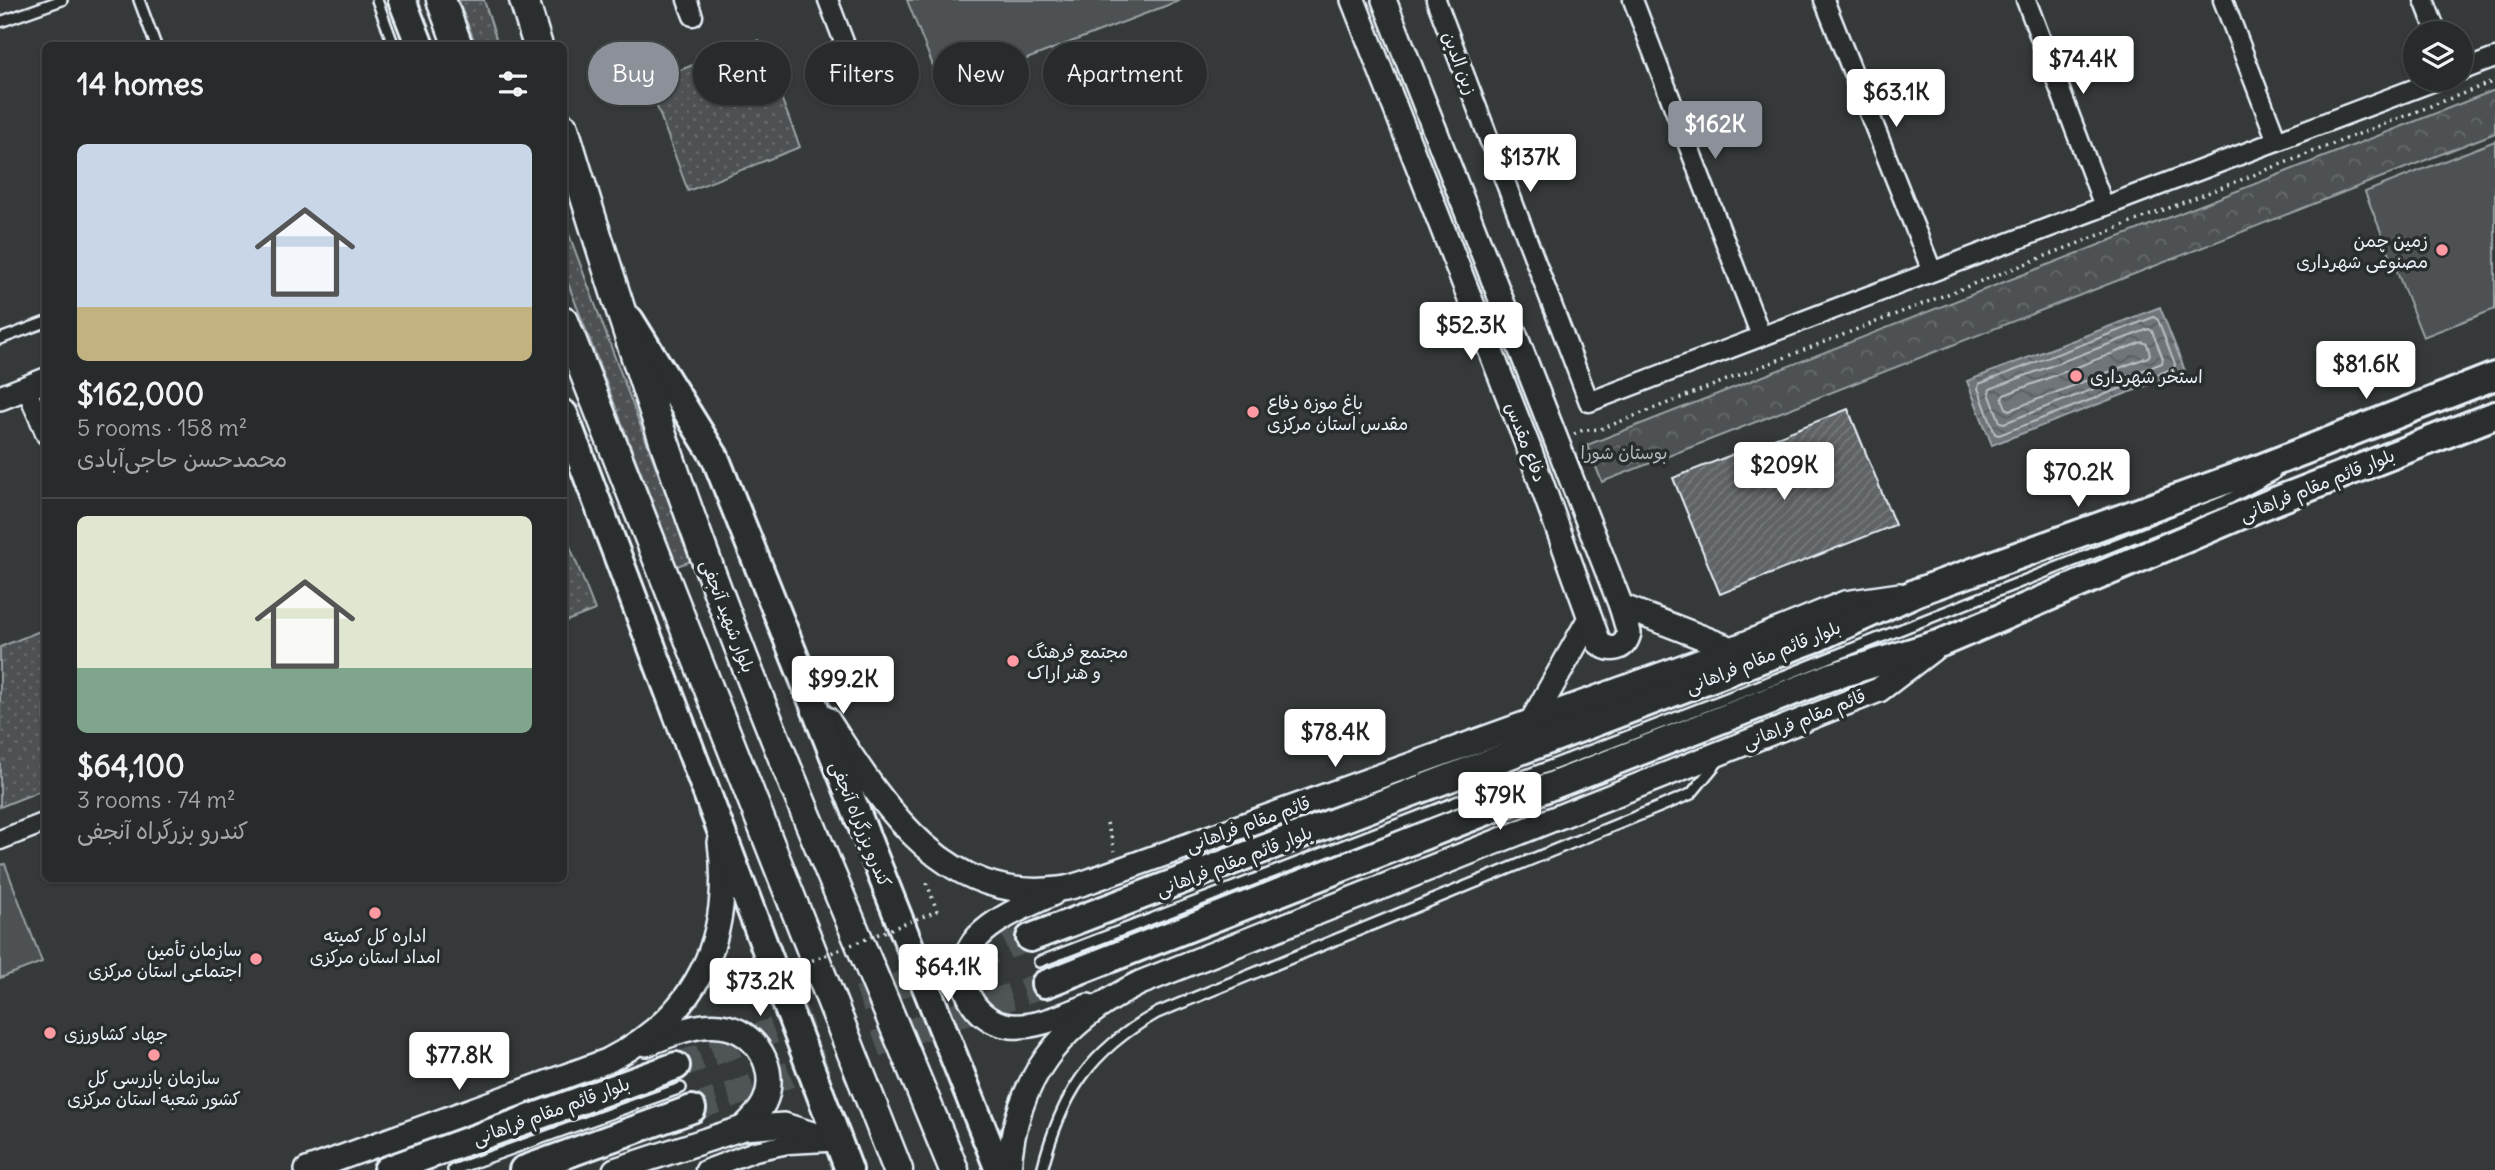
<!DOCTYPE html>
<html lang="en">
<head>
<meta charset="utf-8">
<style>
	:root { --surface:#282b2c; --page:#343738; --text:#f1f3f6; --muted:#a5a7a9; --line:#444748; --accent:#8c9099 }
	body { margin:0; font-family:Delius,"Playpen Sans Arabic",sans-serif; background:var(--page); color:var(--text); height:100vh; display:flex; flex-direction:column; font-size:26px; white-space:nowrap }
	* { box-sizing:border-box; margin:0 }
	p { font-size:23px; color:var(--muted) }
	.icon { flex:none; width:38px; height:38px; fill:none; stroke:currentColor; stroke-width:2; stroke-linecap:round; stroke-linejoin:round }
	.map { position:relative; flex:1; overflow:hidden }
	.panel { position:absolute; left:42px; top:42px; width:525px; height:840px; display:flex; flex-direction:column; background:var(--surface); border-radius:10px; box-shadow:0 2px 5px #0004,0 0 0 2px var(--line) }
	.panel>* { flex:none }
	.banner { position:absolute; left:588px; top:42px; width:665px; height:63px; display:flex; gap:14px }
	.fabs { position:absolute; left:2403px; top:21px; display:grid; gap:14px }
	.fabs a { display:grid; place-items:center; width:70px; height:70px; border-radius:50%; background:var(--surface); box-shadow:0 2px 5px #0004,0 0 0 2px var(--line); font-size:35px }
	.price { position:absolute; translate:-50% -60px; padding:0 16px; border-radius:7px; background:#fff; color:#222; font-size:23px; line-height:46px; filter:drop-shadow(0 2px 4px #0008) }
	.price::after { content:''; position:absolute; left:50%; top:42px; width:21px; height:16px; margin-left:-10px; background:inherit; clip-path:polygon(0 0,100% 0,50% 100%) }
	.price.on { background:var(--accent); color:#fff }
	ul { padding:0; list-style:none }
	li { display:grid; align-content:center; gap:14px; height:371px; padding:0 35px }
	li+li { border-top:2px solid var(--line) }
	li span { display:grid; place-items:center; height:217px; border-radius:10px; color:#555 }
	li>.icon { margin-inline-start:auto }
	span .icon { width:126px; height:126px; fill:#fffc; stroke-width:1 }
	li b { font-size:30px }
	h2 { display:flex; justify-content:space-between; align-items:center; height:84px; padding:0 35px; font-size:30px }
	.chip { padding:0 24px; border-radius:32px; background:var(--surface); box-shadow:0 2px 5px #0004,0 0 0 2px var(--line); font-size:24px; line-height:63px }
	.chip.on { background:var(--accent); color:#fff }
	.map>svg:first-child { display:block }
	.grass { fill:url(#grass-dots); stroke:#9aa1a5; stroke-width:2 }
	.park { fill:url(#park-crowns); stroke:#9aa1a5; stroke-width:2 }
	.garden { fill:#4d5152; stroke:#9aa1a5; stroke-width:2 }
	.water { fill:url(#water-waves); stroke:#a0a7ac; stroke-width:2 }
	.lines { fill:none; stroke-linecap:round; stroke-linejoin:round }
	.shore { stroke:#b8bfc5; stroke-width:2 }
	.building { fill:url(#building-hatch); stroke:#e8f1f8; stroke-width:2 }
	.secondary-tunnel { stroke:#505556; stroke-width:26; stroke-dasharray:26 13; stroke-linecap:butt }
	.service-casing { stroke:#e8f1f8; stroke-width:14 }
	.minor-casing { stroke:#e8f1f8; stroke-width:23 }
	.tertiary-casing { stroke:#e8f1f8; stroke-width:28 }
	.secondary-casing { stroke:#e8f1f8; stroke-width:32 }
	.primary-casing { stroke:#e8f1f8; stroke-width:33 }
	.path { stroke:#e8f1f8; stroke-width:3.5; stroke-dasharray:2 5; stroke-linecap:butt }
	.service { stroke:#2a2d2e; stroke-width:9 }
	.minor { stroke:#2a2d2e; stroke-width:18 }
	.tertiary { stroke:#2a2d2e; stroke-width:23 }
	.secondary { stroke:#2a2d2e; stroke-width:26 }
	.primary { stroke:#2a2d2e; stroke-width:28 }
	.path-bridge { stroke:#e8f1f8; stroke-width:3.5; stroke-dasharray:2 5; stroke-linecap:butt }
	.poi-dot { fill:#ff9aa2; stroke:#2a2d2e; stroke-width:2.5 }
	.labels { text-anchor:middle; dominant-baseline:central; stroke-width:7; stroke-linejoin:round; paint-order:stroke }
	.street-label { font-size:18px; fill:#e8f1f8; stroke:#2a2d2e }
	.poi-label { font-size:18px; fill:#e8f1f8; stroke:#2a2d2e; text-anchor:start }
	.park-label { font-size:18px; fill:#b2b9be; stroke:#2a2d2e }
</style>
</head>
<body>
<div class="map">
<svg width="2495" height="1170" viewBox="0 0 2495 1170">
	<defs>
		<pattern id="grass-dots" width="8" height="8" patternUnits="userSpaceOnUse" patternTransform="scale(1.75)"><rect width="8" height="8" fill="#4d5152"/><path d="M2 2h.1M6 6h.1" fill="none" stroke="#676a6c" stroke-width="1.8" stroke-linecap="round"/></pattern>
		<pattern id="park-crowns" width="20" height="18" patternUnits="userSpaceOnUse" patternTransform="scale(1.75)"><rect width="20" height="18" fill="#4d5152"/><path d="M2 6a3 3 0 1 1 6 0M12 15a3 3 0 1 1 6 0" fill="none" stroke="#676a6c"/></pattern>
		<pattern id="water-waves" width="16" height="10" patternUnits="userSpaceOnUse" patternTransform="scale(1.75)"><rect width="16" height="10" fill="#707579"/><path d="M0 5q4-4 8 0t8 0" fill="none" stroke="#5b5e62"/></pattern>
		<pattern id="building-hatch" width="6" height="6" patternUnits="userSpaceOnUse" patternTransform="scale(1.75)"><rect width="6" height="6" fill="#5f6365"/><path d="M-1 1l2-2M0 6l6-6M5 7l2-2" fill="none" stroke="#767a7c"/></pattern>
	</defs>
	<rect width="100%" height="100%" fill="#35393a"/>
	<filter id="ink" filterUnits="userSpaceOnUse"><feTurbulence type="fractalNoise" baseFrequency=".0143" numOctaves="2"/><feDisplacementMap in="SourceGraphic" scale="14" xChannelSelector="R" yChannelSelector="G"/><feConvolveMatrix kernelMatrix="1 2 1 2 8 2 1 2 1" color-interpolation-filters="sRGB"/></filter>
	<g filter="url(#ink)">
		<g class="grass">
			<polygon points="458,0 484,0 498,45 476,45"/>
			<polygon points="759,40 800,147 688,191 648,82"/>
			<polygon points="564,221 691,561 677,566 564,273"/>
			<polygon points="564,531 595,610 564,622"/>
			<polygon points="45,629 45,789 0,807 0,647"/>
		</g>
		<polygon class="park" points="2495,90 2495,133 1602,482 1587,445"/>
		<g class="garden">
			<polygon points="907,0 1181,0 943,91"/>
			<polygon points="2495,141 2495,309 2423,337 2365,192"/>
			<polygon points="5,864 42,962 0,978 0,865"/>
		</g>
		<polygon class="water" points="2160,307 2185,371 1992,445 1967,381"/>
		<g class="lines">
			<g class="shore">
				<polygon points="2154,317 2158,320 2175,364 2174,368 1999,435 1995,434 1978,388 1979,384"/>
				<polygon points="2149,329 2152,331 2163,359 2162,363 2004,423 2000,422 1989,393 1990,389"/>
				<polygon points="2142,342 2147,344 2150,354 2148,357 2010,410 2006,408 2002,398 2004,395"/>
			</g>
		</g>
		<polygon class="building" points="1848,409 1895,525 1720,594 1673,478"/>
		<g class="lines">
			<g class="secondary-tunnel">
				<polyline points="676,1066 1030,938"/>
				<polyline points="692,1109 1045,984"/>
			</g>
			<g class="service-casing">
				<g id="service">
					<polyline points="139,0 156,46"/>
					<polyline points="377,0 394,46"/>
					<polyline points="0,22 62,0"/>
					<polyline points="0,339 46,322"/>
					<polyline points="1039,962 1748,690 2225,501 2274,475"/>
					<polyline points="453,1170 681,1088"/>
					<path d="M1042 1170C1061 1095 1089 1051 1157 1013L1691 794 1720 759"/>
				</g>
			</g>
			<g class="minor-casing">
				<g id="minor">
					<polyline points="687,0 693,16"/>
					<polyline points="828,0 860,84"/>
					<polyline points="1436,0 1589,402 2440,79"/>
					<polyline points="1633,0 1761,336"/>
					<polyline points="1824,0 1932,271"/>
					<polyline points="2026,0 2104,206"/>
					<polyline points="2223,0 2277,141"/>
					<polyline points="2424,0 2437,33"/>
					<polyline points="2460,71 2495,58"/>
					<polyline points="26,388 46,435"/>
					<polyline points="0,840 46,822"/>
					<polyline points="705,1170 755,1151 788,1144 826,1142"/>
				</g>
			</g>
			<g class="tertiary-casing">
				<g id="tertiary">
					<polyline points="1353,0 1529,449 1590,618 1532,721"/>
					<polyline points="1384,0 1621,606 1732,649"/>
					<polyline points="0,398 46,380"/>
					<path d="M1590 618 1599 643C1611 653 1625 649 1629 633L1621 606"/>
					<path d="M827 719C882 803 942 904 1059 889 1071 888 1084 883 1095 879L1732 649 1845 603 1900 595"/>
					<path d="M1052 894C1027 906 997 917 978 937 948 968 968 1022 1011 1026 1037 1028 1064 1015 1088 1006"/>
					<path d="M646 1044C668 1036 695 1023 720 1026 756 1029 780 1070 764 1103 759 1113 751 1120 743 1128"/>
					<path d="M307 1170 607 1061C696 1016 733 940 720 842"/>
					<polyline points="615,1170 743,1128 784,1125 838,1142"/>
					<path d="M1009 1170C1014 1080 1061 1022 1140 983L1879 690 1934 648"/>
				</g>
			</g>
			<g class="secondary-casing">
				<g id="secondary">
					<polyline points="402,0 420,46"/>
					<polyline points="630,320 715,457 999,1170"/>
					<polyline points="564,414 849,1170"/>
					<polyline points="1030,938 1819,637 1917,592 2255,470 2495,376"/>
					<polyline points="1045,984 1830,677 1941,643 2270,503 2495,415"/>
					<polyline points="387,1170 676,1066"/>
					<polyline points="523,1170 692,1109"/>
				</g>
			</g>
			<g class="primary-casing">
				<g id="primary">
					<polyline points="441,0 458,46"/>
					<polyline points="524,0 538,46"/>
					<path d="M564 128C606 267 650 406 700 543 777 755 869 961 954 1170"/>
					<polyline points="564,321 898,1170"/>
				</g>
			</g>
			<g class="path">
				<polyline points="1574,434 1583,430 1601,429 2495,81"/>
				<polyline points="1107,823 1115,851"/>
				<polyline points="927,883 937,911"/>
				<polyline points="736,957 747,986"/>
			</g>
			<use href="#service" class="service"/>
			<use href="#minor" class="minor"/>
			<use href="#tertiary" class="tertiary"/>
			<use href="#secondary" class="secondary"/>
			<use href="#primary" class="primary"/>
			<polyline class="path-bridge" points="747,986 937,911"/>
		</g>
	</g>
	<g class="poi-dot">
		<circle cx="2442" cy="250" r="7"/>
		<circle cx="2076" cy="376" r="7"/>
		<circle cx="1253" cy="412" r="7"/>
		<circle cx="1013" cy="661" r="7"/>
		<circle cx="375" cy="913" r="7"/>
		<circle cx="256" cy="959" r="7"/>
		<circle cx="50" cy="1033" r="7"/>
		<circle cx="154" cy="1055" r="7"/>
	</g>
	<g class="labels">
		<g class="street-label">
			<text transform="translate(1460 63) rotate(69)">زین الدین</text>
			<text transform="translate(1526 442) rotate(69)">دفاع مقدس</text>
			<text transform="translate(2317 485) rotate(-22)">بلوار قائم مقام فراهانی</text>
			<text transform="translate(728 616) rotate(69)">بلوار شهید آنجفی</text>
			<text transform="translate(1763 657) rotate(-22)">بلوار قائم مقام فراهانی</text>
			<text transform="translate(1804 719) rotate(-22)">قائم مقام فراهانی</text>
			<text transform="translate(861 824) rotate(68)">کندرو بزرگراه آنجفی</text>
			<text transform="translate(1248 824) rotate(-20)">قائم مقام فراهانی</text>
			<text transform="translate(1234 861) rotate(-21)">بلوار قائم مقام فراهانی</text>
			<text transform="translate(551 1111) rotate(-20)">بلوار قائم مقام فراهانی</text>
		</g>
		<g class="poi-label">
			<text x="2428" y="240" text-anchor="end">زمین چمن<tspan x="2428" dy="21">مصنوعی شهرداری</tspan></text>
			<text x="2090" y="376">استخر شهرداری</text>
			<text x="1267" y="402">باغ موزه دفاع<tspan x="1267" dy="21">مقدس استان مرکزی</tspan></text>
			<text x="1027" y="651">مجتمع فرهنگ<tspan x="1027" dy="21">و هنر اراک</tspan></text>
			<text x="375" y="935" text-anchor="middle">اداره کل کمیته<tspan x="375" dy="21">امداد استان مرکزی</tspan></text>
			<text x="242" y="949" text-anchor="end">سازمان تأمین<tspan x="242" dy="21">اجتماعی استان مرکزی</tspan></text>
			<text x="64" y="1033">جهاد کشاورزی</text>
			<text x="154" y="1077" text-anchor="middle">سازمان بازرسی کل<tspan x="154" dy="21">کشور شعبه استان مرکزی</tspan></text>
		</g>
		<g class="park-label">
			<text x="1624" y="452">بوستان شورا</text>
		</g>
	</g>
</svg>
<div class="fabs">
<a><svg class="icon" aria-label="layers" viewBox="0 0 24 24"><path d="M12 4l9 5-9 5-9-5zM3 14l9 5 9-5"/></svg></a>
</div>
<b class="price" style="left:2083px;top:96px">$74.4K</b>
<b class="price" style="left:1896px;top:129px">$63.1K</b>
<b class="price on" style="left:1715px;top:161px">$162K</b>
<b class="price" style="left:1530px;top:194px">$137K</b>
<b class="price" style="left:1471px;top:362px">$52.3K</b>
<b class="price" style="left:2366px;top:401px">$81.6K</b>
<b class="price" style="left:1784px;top:502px">$209K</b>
<b class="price" style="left:2078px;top:509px">$70.2K</b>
<b class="price" style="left:843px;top:716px">$99.2K</b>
<b class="price" style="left:1335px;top:769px">$78.4K</b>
<b class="price" style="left:1500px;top:832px">$79K</b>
<b class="price" style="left:948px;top:1004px">$64.1K</b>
<b class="price" style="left:760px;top:1018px">$73.2K</b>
<b class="price" style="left:459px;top:1092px">$77.8K</b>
<div class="banner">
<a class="chip on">Buy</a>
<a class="chip">Rent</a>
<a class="chip">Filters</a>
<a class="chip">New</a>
<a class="chip">Apartment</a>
</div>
<section class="panel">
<h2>14 homes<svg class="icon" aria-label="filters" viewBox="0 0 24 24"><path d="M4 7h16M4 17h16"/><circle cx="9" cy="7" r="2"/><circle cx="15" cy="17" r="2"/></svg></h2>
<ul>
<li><span style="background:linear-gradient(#c9d6e8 75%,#c2b280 0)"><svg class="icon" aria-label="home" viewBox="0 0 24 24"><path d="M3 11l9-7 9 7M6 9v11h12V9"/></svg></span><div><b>$162,000</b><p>5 rooms · 158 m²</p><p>محمدحسن حاجی‌آبادی</p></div></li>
<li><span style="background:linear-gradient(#dfe7d0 70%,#7fa58c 0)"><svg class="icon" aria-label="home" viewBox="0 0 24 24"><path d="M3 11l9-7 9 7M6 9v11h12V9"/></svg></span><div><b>$64,100</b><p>3 rooms · 74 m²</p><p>کندرو بزرگراه آنجفی</p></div></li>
</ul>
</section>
</div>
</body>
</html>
